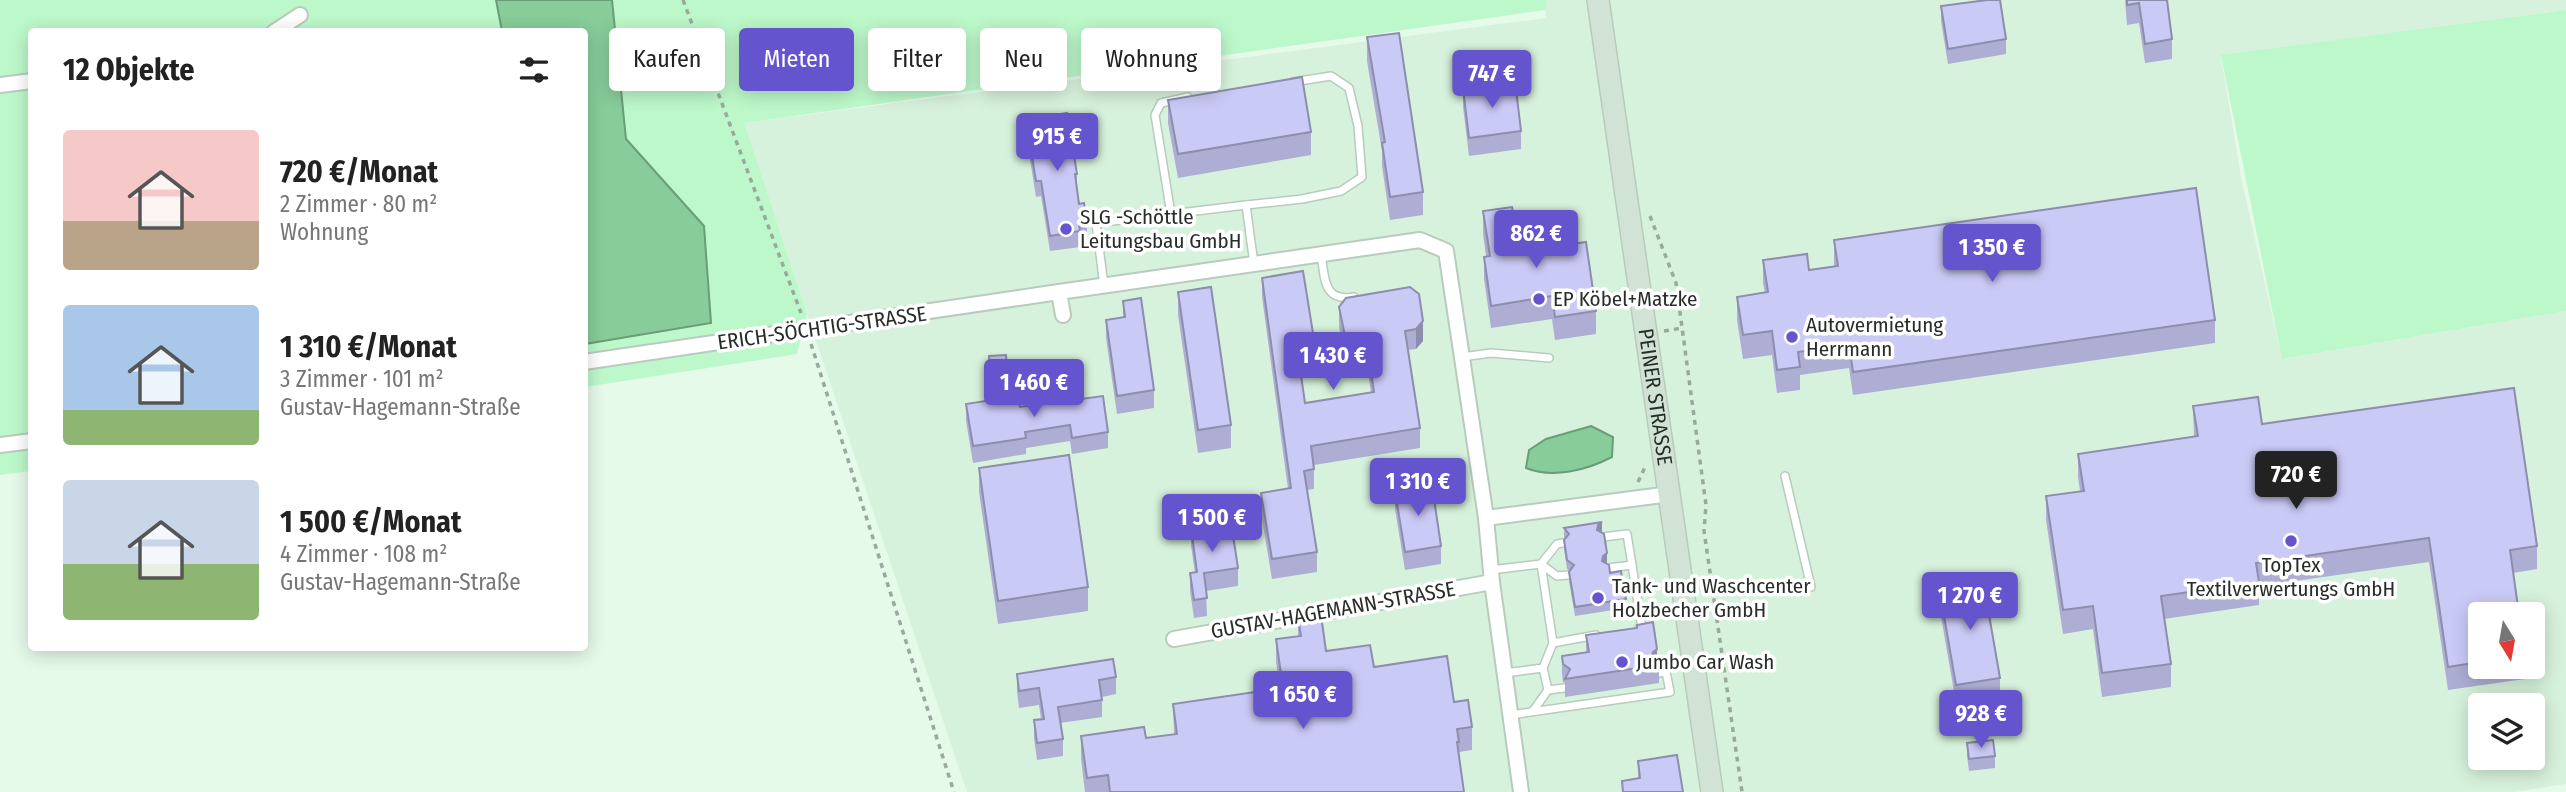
<!DOCTYPE html>
<html lang="de">
<head>
<meta charset="utf-8">
<style>
	:root { --surface:#fff; --page:#f6f6f6; --text:#222; --muted:#767676; --accent:#6454cd }
	body { margin:0; font-family:"Fira Sans Condensed",sans-serif; background:var(--page); color:var(--text); height:100vh; display:flex; flex-direction:column; font-size:26px; white-space:nowrap }
	* { box-sizing:border-box; margin:0 }
	p { font-size:23px; color:var(--muted) }
	.icon { flex:none; width:38px; height:38px; fill:none; stroke:currentColor; stroke-width:2; stroke-linecap:round; stroke-linejoin:round }
	.map { position:relative; flex:1; overflow:hidden }
	.side { position:absolute; left:28px; top:28px; width:560px; height:623px; display:flex; flex-direction:column; background:var(--surface); border-radius:7px; box-shadow:0 4px 18px #0003 }
	.side>* { flex:none }
	.banner { position:absolute; left:609px; top:28px; width:665px; height:63px; display:flex; gap:14px }
	.needle { width:46px; rotate:169deg }
	.tools { position:absolute; left:2468px; top:602px; display:grid; gap:14px }
	.tools a { display:grid; place-items:center; width:77px; height:77px; border-radius:7px; background:var(--surface); box-shadow:0 4px 18px #0003; font-size:35px }
	.price { position:absolute; translate:-50% -60px; padding:0 16px; border-radius:7px; background:var(--accent); color:#fff; font-size:23px; line-height:46px; filter:drop-shadow(0 2px 4px #0008) }
	.price::after { content:''; position:absolute; left:50%; top:42px; width:21px; height:16px; margin-left:-10px; background:inherit; clip-path:polygon(0 0,100% 0,50% 100%) }
	.price.current { background:#222; color:#fff }
	ul { padding:0; list-style:none }
	li { display:flex; align-items:center; gap:21px; height:175px; padding:0 35px }
	li span { display:grid; place-items:center; flex:none; width:196px; height:140px; border-radius:7px; color:#555 }
	li>.icon { margin-inline-start:auto }
	span .icon { width:84px; height:84px; fill:#fffc; stroke-width:1 }
	li b { font-size:30px }
	h2 { display:flex; justify-content:space-between; align-items:center; height:84px; padding:0 35px; font-size:30px }
	.tag { padding:0 24px; border-radius:7px; background:var(--surface); box-shadow:0 4px 18px #0003; font-size:24px; line-height:63px }
	.tag.current { background:var(--accent); color:#fff }
	.map>svg:first-child { display:block }
	.built { fill:#d7f2dc; fill-rule:evenodd }
	.green { fill:#bcf8ca }
	.water { fill:#87cc99; stroke:#6a9d77; stroke-width:2 }
	.lines { fill:none; stroke-linecap:round; stroke-linejoin:round }
	.lane-casing { stroke:#b8cbbc; stroke-width:10 }
	.street-casing { stroke:#b8cbbc; stroke-width:18 }
	.secondary-casing { stroke:#b8cbbc; stroke-width:24 }
	.path { stroke:#9aa99d; stroke-width:3.5; stroke-dasharray:5 5; stroke-linecap:butt }
	.lane { stroke:#fff; stroke-width:7 }
	.street { stroke:#fff; stroke-width:14 }
	.secondary { stroke:#d0e3d5; stroke-width:21 }
	.wall { fill:#aeaed4 }
	.shaded-wall { fill:#8d8dac }
	.building { fill:#cacaf6; stroke:#8d8dac; stroke-width:2 }
	.poi-dot { fill:#6454cd; stroke:#fff; stroke-width:2.5 }
	.labels { text-anchor:middle; dominant-baseline:central; stroke-width:7; stroke-linejoin:round; paint-order:stroke }
	.poi-label { font-size:21px; fill:#272e28; stroke:#fff; text-anchor:start }
	.street-label { font-size:21px; fill:#272e28; stroke:#fff }
</style>
</head>
<body>
<div class="map">
<svg width="2566" height="792" viewBox="0 0 2566 792">
	<rect width="100%" height="100%" fill="#e6faea"/>
	<path class="built" d="M1544 0H2566V10L2221 56 2241 177 2282 359 2566 311V784L2514 792H967L743 123 1546 18ZM2480 614H2532V667H2480ZM2480 705H2532V758H2480Z"/>
	<g class="green">
		<polygon points="0,0 1547,0 1545,10 744,123 807,314 797,354 585,387 584,32 32,32 31,471 0,475"/>
		<polygon points="2566,10 2566,311 2282,359 2221,55"/>
	</g>
	<g class="water">
		<polygon points="496,0 612,0 626,139 704,226 711,323 585,344 584,32 502,31"/>
		<path d="M1591 426 1613 437 1612 457C1587 470 1553 479 1526 468L1529 450 1546 439Z"/>
	</g>
	<g class="lines">
		<g class="lane-casing">
			<g id="lane">
				<polyline points="1246,205 1302,199 1341,191 1362,177 1358,126 1349,88 1331,76 1293,82"/>
				<polyline points="1171,214 1155,115 1161,103 1188,97"/>
				<path d="M1321 254C1325 279 1323 302 1354 297"/>
				<polyline points="1104,286 1096,223 1246,205 1254,264"/>
				<polyline points="1462,357 1491,353 1549,358"/>
				<polyline points="1785,476 1811,587"/>
				<polyline points="1603,537 1627,534 1642,628 1639,628"/>
				<polyline points="1541,564 1553,643"/>
				<polyline points="1541,564 1557,576 1568,575"/>
				<polyline points="1608,568 1632,565"/>
				<polyline points="1491,570 1541,564 1557,544 1563,543"/>
				<polyline points="1505,673 1543,668 1553,643 1596,635"/>
				<polyline points="1548,690 1564,688"/>
				<polyline points="1533,711 1548,690 1543,668"/>
				<polyline points="1510,715 1670,692 1666,672 1658,673"/>
			</g>
		</g>
		<g class="street-casing">
			<g id="street">
				<polyline points="274,32 300,15"/>
				<polyline points="0,85 32,81"/>
				<polyline points="1063,315 1059,292 1420,240 1446,251 1486,518 1670,494"/>
				<polyline points="584,362 1059,292"/>
				<polyline points="0,445 32,441"/>
				<polyline points="1486,518 1492,582 1521,792"/>
				<polyline points="1174,639 1492,582"/>
			</g>
		</g>
		<g class="secondary-casing">
			<g id="secondary">
				<path id="s1" d="M1598 0 1712 792"/>
			</g>
		</g>
		<g class="path">
			<polyline points="683,0 801,313"/>
			<polyline points="1650,216 1676,283 1706,505 1704,531 1742,792"/>
			<polyline points="1664,331 1682,328"/>
			<polyline points="811,344 954,792"/>
			<polyline points="1638,482 1645,467"/>
		</g>
		<use href="#lane" class="lane"/>
		<use href="#street" class="street"/>
		<use href="#secondary" class="secondary"/>
	</g>
	<g class="wall">
		<polygon points="2125,0 2167,0 2172,39 2172,59 2145,63 2139,23 2127,25"/>
		<polygon points="1941,6 2006,39 2006,54 1948,64 1941,21"/>
		<polygon points="1367,37 1423,192 1423,215 1390,220 1382,166 1382,151 1367,61"/>
		<polygon points="1463,88 1521,131 1521,149 1469,156 1463,107"/>
		<polygon points="1168,100 1311,132 1311,155 1178,178 1168,123"/>
		<polygon points="1026,120 1077,174 1077,190 1079,204 1087,223 1087,238 1080,239 1080,247 1050,251 1041,196 1036,197 1026,135"/>
		<polygon points="1483,211 1519,252 1596,311 1596,334 1555,340 1552,319 1491,328 1484,279 1484,257 1486,256 1483,234"/>
		<polygon points="1834,240 2215,320 2215,343 1853,395 1849,368 1800,375 1800,390 1777,393 1772,355 1743,359 1737,320 1737,297 1765,293 1763,283 1763,260 1809,270 1834,266"/>
		<polygon points="1262,278 1316,352 1316,371 1301,374 1305,403 1371,393 1366,358 1355,360 1345,355 1339,327 1339,307 1410,287 1423,341 1416,349 1408,350 1420,428 1420,448 1314,465 1314,489 1307,490 1317,552 1317,572 1272,579 1261,513 1261,493 1288,489 1262,297"/>
		<polygon points="1178,292 1231,425 1231,448 1198,453 1178,315"/>
		<polygon points="1123,301 1154,390 1154,408 1117,414 1106,338 1106,320 1123,318"/>
		<polygon points="1006,355 1007,376 990,378 989,356"/>
		<polygon points="966,404 1020,407 1108,432 1108,448 1072,454 1070,441 1026,448 1026,454 973,463 966,421"/>
		<polygon points="2193,406 2262,424 2537,546 2537,569 2513,573 2480,614 2480,667 2525,667 2525,679 2448,690 2429,562 2259,586 2259,605 2164,619 2171,664 2171,687 2102,697 2093,629 2063,634 2046,520 2046,496 2080,491 2078,477 2078,454 2194,437"/>
		<polygon points="979,468 1088,587 1088,611 998,624 979,492"/>
		<polygon points="1395,491 1441,546 1441,564 1405,570 1395,509"/>
		<polygon points="1191,528 1238,568 1238,586 1206,591 1207,616 1194,618 1190,591 1190,573 1195,573 1191,546"/>
		<polygon points="1564,528 1602,531 1601,532 1607,562 1606,563 1626,599 1626,608 1575,616 1569,581 1570,571 1567,569 1564,549 1564,540 1565,539 1564,537"/>
		<polygon points="1939,587 2000,678 2000,696 1956,703 1939,605"/>
		<polygon points="1298,618 1326,651 1374,667 1454,702 1472,727 1472,750 1459,752 1464,792 1085,792 1081,759 1081,736 1146,738 1174,734 1173,704 1280,689 1276,662 1276,639 1298,636"/>
		<polygon points="1586,635 1657,660 1659,665 1659,683 1565,697 1565,683 1563,682 1562,674 1562,656 1586,652"/>
		<polygon points="1017,674 1116,677 1116,694 1102,697 1102,717 1060,723 1063,739 1063,756 1037,760 1034,738 1034,720 1041,719 1039,705 1019,708 1017,691"/>
		<polygon points="1967,743 1995,756 1995,768 1969,771 1967,756"/>
		<polygon points="1638,761 1683,792 1622,792 1622,781 1638,779"/>
	</g>
	<g class="shaded-wall">
		<polygon points="1423,321 1423,341 1416,349 1416,329"/>
		<polygon points="1602,522 1602,531 1598,534 1597,538 1598,525"/>
		<polygon points="1607,553 1607,562 1603,565 1602,569 1603,556"/>
		<polygon points="1657,649 1657,665 1652,666 1653,652"/>
	</g>
	<g class="building">
		<polygon points="1987,0 2000,0 2006,39 1948,49 1941,6"/>
		<polygon points="2127,0 2167,0 2172,39 2145,44 2139,3 2127,5"/>
		<polygon points="1399,33 1423,192 1390,197 1382,143 1385,142 1367,37"/>
		<polygon points="1302,77 1311,132 1178,154 1168,100"/>
		<polygon points="1515,81 1521,131 1469,138 1463,88"/>
		<polygon points="1067,113 1077,174 1075,174 1079,204 1084,203 1087,223 1079,224 1080,231 1050,236 1041,181 1036,181 1026,120"/>
		<polygon points="2196,188 2215,320 1853,372 1849,344 1798,352 1800,367 1777,370 1772,331 1743,335 1737,297 1768,292 1763,260 1807,254 1809,270 1838,266 1834,240"/>
		<polygon points="1512,207 1519,252 1586,242 1596,311 1555,317 1552,296 1491,306 1484,257 1490,256 1483,211"/>
		<polygon points="1303,271 1316,352 1298,355 1305,403 1374,392 1366,338 1355,340 1345,336 1339,307 1346,298 1410,287 1419,294 1423,321 1416,329 1405,331 1420,428 1311,446 1314,469 1304,471 1317,552 1272,559 1261,493 1291,488 1262,278"/>
		<polygon points="1211,287 1231,425 1198,430 1178,292"/>
		<polygon points="1141,298 1154,390 1117,396 1106,320 1125,317 1123,301"/>
		<polygon points="1006,355 1007,370 990,371 989,356"/>
		<polygon points="2514,388 2537,546 2510,550 2519,614 2480,614 2480,662 2448,667 2429,538 2256,563 2259,582 2161,596 2171,664 2102,673 2093,606 2063,610 2046,496 2084,491 2078,454 2198,436 2193,406 2258,397 2262,424"/>
		<polygon points="1018,396 1020,407 1103,396 1108,432 1072,438 1070,425 1025,432 1026,438 973,446 966,404"/>
		<polygon points="1069,455 1088,587 998,601 979,468"/>
		<polygon points="1432,485 1441,546 1405,552 1395,491"/>
		<polygon points="1231,522 1238,568 1204,573 1207,598 1194,600 1190,573 1197,572 1191,528"/>
		<polygon points="1602,522 1598,525 1597,530 1604,534 1607,553 1603,556 1602,561 1609,565 1610,573 1621,571 1626,599 1575,607 1569,572 1574,565 1567,560 1564,540 1569,534 1564,528"/>
		<polygon points="1983,580 2000,678 1956,685 1939,587"/>
		<polygon points="1321,615 1326,651 1370,645 1374,667 1447,656 1454,702 1468,700 1472,727 1457,729 1459,742 1457,742 1464,792 1110,792 1108,775 1087,778 1081,736 1144,727 1146,738 1177,734 1173,704 1283,688 1276,639 1301,636 1298,618"/>
		<polygon points="1653,622 1657,649 1653,652 1652,656 1658,661 1659,665 1565,679 1570,669 1563,664 1562,656 1589,652 1586,635 1637,628 1637,625"/>
		<polygon points="1113,659 1116,677 1099,680 1102,700 1058,707 1063,739 1037,743 1034,720 1044,719 1039,688 1019,691 1017,674"/>
		<polygon points="1993,740 1995,756 1969,759 1967,743"/>
		<polygon points="1677,755 1683,792 1623,792 1622,781 1640,778 1638,761"/>
	</g>
	<g class="poi-dot">
		<circle cx="1066" cy="229" r="7"/>
		<circle cx="1539" cy="299" r="7"/>
		<circle cx="1792" cy="337" r="7"/>
		<circle cx="2291" cy="541" r="7"/>
		<circle cx="1598" cy="598" r="7"/>
		<circle cx="1622" cy="662" r="7"/>
	</g>
	<g class="labels">
		<g class="poi-label">
			<text x="1080" y="217">SLG -Schöttle<tspan x="1080" dy="24">Leitungsbau GmbH</tspan></text>
			<text x="1553" y="299">EP Köbel+Matzke</text>
			<text x="1806" y="325">Autovermietung<tspan x="1806" dy="24">Herrmann</tspan></text>
			<text x="2291" y="565" text-anchor="middle">TopTex<tspan x="2291" dy="24">Textilverwertungs GmbH</tspan></text>
			<text x="1612" y="586">Tank- und Waschcenter<tspan x="1612" dy="24">Holzbecher GmbH</tspan></text>
			<text x="1636" y="662">Jumbo Car Wash</text>
		</g>
		<g class="street-label">
			<text transform="translate(822 328) rotate(-8)">ERICH-SÖCHTIG-STRASSE</text>
			<text stroke="none"><textPath href="#s1" startOffset="401">PEINER STRASSE</textPath></text>
			<text transform="translate(1333 610) rotate(-10)">GUSTAV-HAGEMANN-STRASSE</text>
		</g>
	</g>
</svg>
<div class="tools">
<a><svg class="needle" viewBox="-14 -14 28 28"><path d="M0-13l5 13h-10z" fill="#e53935"/><path d="M0 13l5-13h-10z" fill="#767676"/></svg></a>
<a><svg class="icon" aria-label="layers" viewBox="0 0 24 24"><path d="M12 4l9 5-9 5-9-5zM3 14l9 5 9-5"/></svg></a>
</div>
<b class="price" style="left:1492px;top:110px">747 €</b>
<b class="price" style="left:1057px;top:173px">915 €</b>
<b class="price" style="left:1536px;top:270px">862 €</b>
<b class="price" style="left:1992px;top:284px">1 350 €</b>
<b class="price" style="left:1333px;top:392px">1 430 €</b>
<b class="price" style="left:1034px;top:419px">1 460 €</b>
<b class="price current" style="left:2296px;top:511px">720 €</b>
<b class="price" style="left:1418px;top:518px">1 310 €</b>
<b class="price" style="left:1212px;top:554px">1 500 €</b>
<b class="price" style="left:1970px;top:632px">1 270 €</b>
<b class="price" style="left:1303px;top:731px">1 650 €</b>
<b class="price" style="left:1981px;top:750px">928 €</b>
<div class="banner">
<a class="tag">Kaufen</a>
<a class="tag current">Mieten</a>
<a class="tag">Filter</a>
<a class="tag">Neu</a>
<a class="tag">Wohnung</a>
</div>
<section class="side">
<h2>12 Objekte<svg class="icon" aria-label="filters" viewBox="0 0 24 24"><path d="M4 7h16M4 17h16"/><circle cx="9" cy="7" r="2"/><circle cx="15" cy="17" r="2"/></svg></h2>
<ul>
<li><span style="background:linear-gradient(#f6c9c9 65%,#b9a48a 0)"><svg class="icon" aria-label="home" viewBox="0 0 24 24"><path d="M3 11l9-7 9 7M6 9v11h12V9"/></svg></span><div><b>720 €/Monat</b><p>2 Zimmer · 80 m²</p><p>Wohnung</p></div></li>
<li><span style="background:linear-gradient(#a9c7e8 75%,#8fb573 0)"><svg class="icon" aria-label="home" viewBox="0 0 24 24"><path d="M3 11l9-7 9 7M6 9v11h12V9"/></svg></span><div><b>1 310 €/Monat</b><p>3 Zimmer · 101 m²</p><p>Gustav-Hagemann-Straße</p></div></li>
<li><span style="background:linear-gradient(#c9d6e8 60%,#8fb573 0)"><svg class="icon" aria-label="home" viewBox="0 0 24 24"><path d="M3 11l9-7 9 7M6 9v11h12V9"/></svg></span><div><b>1 500 €/Monat</b><p>4 Zimmer · 108 m²</p><p>Gustav-Hagemann-Straße</p></div></li>
</ul>
</section>
</div>
</body>
</html>
